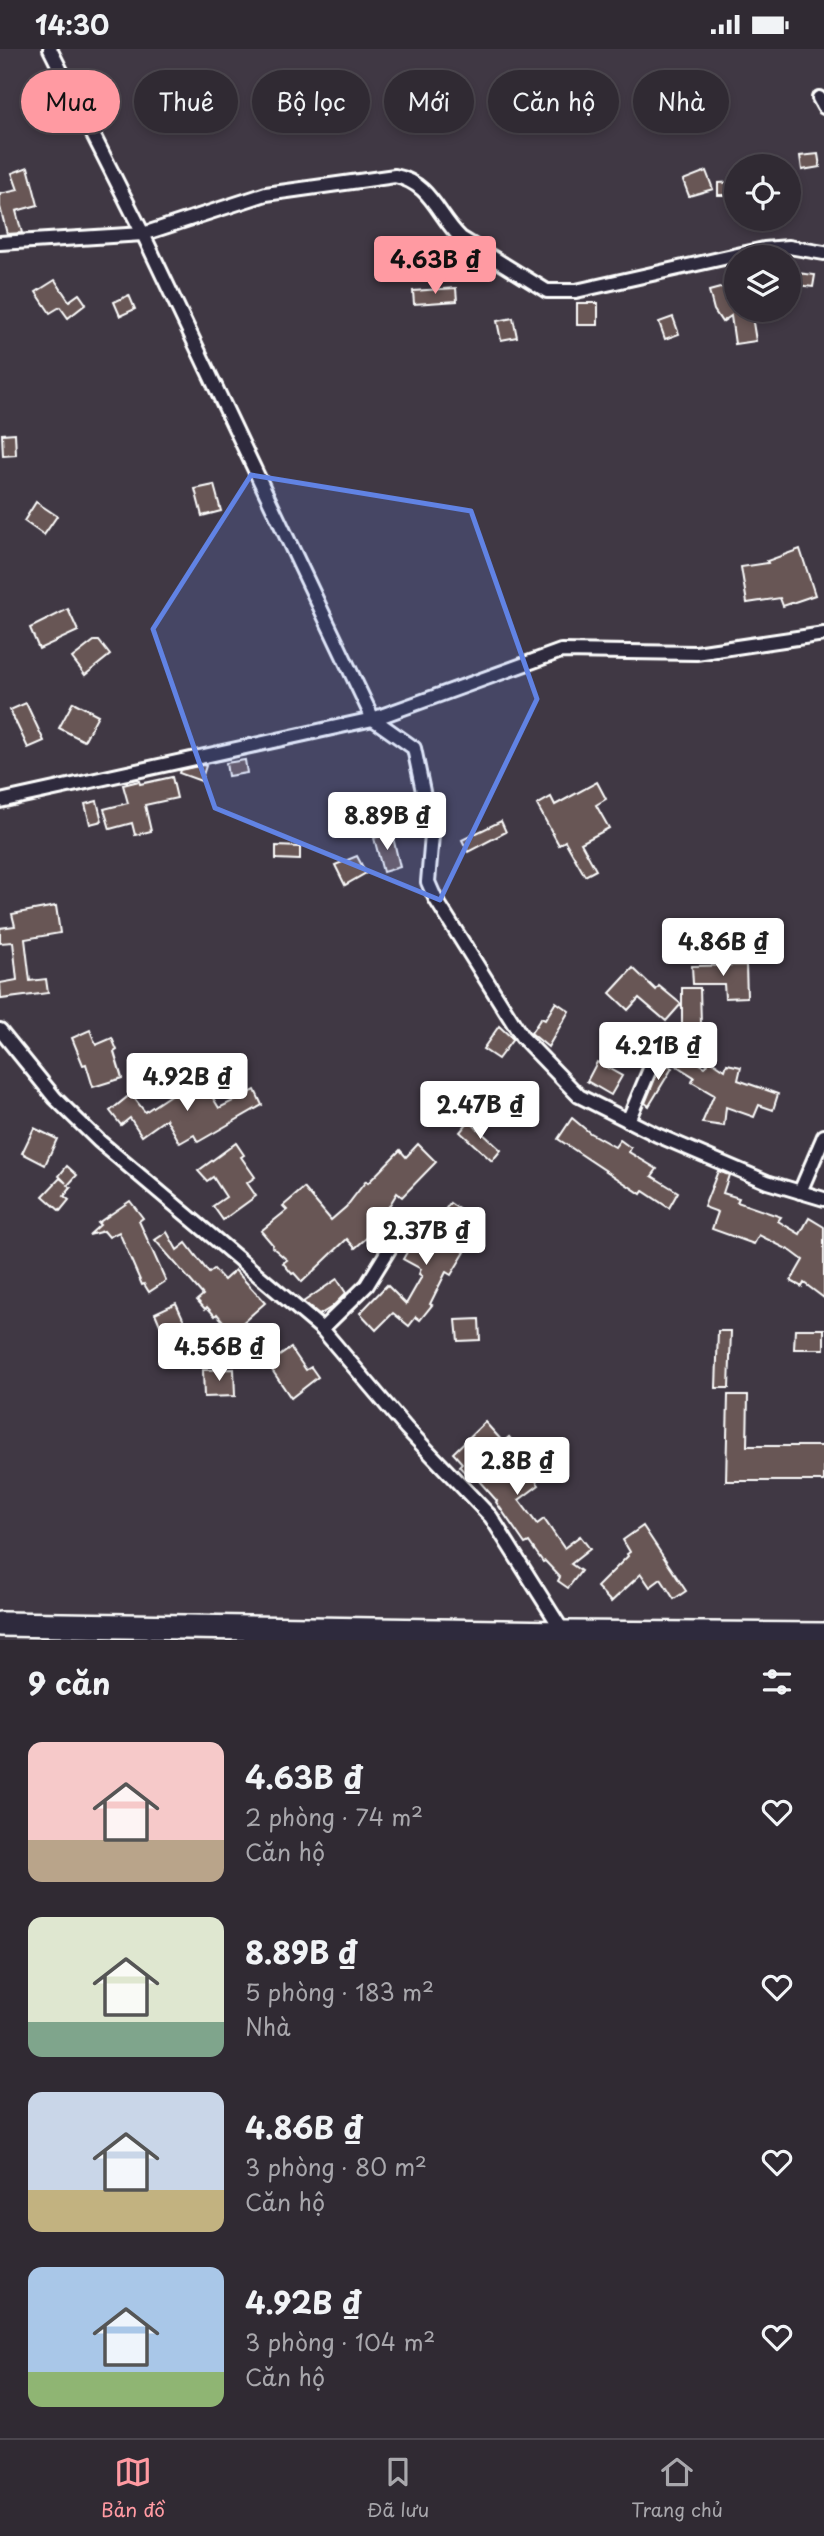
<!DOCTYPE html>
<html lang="vi">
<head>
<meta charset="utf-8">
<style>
	:root { --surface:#302a33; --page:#3c363f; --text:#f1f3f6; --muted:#a8a7ac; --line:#4b464e; --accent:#ff9aa2 }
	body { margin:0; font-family:"Playpen Sans",sans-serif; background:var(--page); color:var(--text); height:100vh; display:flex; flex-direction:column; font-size:26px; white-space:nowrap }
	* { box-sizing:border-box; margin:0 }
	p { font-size:23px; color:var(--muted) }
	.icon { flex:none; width:38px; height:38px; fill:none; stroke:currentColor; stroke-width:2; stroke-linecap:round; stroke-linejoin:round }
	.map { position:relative; height:1591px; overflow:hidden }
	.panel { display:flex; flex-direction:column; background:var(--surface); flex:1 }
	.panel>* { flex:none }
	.banner { position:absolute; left:21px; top:21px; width:782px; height:63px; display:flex; gap:14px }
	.buttons { position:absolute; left:724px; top:105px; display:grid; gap:14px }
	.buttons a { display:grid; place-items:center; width:77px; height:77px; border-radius:50%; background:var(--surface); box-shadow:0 4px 10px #0003,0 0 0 2px var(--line); font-size:35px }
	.price { position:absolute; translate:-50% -60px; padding:0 16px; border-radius:7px; background:#fff; color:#222; font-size:23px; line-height:46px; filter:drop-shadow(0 2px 4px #0008) }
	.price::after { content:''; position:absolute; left:50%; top:42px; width:21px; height:16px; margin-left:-10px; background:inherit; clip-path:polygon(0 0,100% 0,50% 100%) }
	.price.current { background:var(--accent); color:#111 }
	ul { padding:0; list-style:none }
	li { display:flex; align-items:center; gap:21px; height:175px; padding:0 28px }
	li span { display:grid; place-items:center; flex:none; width:196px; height:140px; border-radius:14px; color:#555 }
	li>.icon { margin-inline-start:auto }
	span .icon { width:84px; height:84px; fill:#fffc; stroke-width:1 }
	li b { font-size:30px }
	h2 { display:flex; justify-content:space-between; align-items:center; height:84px; padding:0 28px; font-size:30px }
	.pill { padding:0 24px; border-radius:32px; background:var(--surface); box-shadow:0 4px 10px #0003,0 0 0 2px var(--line); font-size:24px; line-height:63px }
	.pill.current { background:var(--accent); color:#111 }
	.status { display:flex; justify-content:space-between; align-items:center; height:49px; padding:0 35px; background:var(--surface); direction:ltr }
	.status svg { height:19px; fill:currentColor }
	.tab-bar { display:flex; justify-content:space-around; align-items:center; height:98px; border-top:2px solid var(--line); background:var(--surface); font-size:19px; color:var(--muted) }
	.tab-bar a { display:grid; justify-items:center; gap:4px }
	.tab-bar .current { color:var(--accent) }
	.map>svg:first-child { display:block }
	.building { fill:#685755; stroke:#fff; stroke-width:2 }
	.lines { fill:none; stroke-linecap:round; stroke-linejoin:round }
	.street-casing { stroke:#fff; stroke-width:18 }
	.highway-casing { stroke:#fff; stroke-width:28 }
	.street { stroke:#2f2a3d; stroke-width:12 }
	.highway { stroke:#2f2a3d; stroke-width:23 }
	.marked { fill:#6183e4; fill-opacity:0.2; stroke:#6183e4; stroke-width:5; stroke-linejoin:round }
</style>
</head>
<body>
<div class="status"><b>14:30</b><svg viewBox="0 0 49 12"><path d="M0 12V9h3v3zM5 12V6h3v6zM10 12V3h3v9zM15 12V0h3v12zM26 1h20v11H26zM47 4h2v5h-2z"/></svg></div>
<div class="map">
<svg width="824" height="1591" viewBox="0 0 824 1591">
	<rect width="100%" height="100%" fill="#403844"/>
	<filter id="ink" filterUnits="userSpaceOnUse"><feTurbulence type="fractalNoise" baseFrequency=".0143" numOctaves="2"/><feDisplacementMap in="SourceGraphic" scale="14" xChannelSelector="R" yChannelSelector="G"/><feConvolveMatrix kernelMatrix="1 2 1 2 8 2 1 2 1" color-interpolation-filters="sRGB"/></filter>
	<g filter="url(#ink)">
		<g class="building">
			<polygon points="818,105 820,118 802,121 800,107"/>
			<polygon points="28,118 38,156 16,162 22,184 7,185 0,158 0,145 18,141 12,124"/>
			<polygon points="706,122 713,140 689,147 683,131"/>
			<polygon points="737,133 737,146 718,146 718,134"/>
			<polygon points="789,223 815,226 813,238 789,235"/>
			<polygon points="55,231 69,252 79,245 86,255 68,269 60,258 50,264 36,243"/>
			<polygon points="724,238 735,261 751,261 756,292 735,295 731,267 722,273 714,261 709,242"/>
			<polygon points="456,239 457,252 414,255 413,242"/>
			<polygon points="129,246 135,260 120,267 114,253"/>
			<rect x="577" y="254" width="21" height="22"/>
			<polygon points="673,268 679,285 665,290 659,273"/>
			<polygon points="513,269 517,288 501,291 497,272"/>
			<polygon points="15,384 16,406 3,407 2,385"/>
			<polygon points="214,436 221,462 202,467 195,440"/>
			<polygon points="36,453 57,467 44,486 24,472"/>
			<polygon points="800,500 815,546 783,557 780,549 747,554 741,518 768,514 767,512"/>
			<polygon points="68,560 78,582 39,600 30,579"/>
			<polygon points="94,592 99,592 110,606 85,626 72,609"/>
			<polygon points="73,653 98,666 84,692 59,679"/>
			<polygon points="26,654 44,692 28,699 10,661"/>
			<polygon points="245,711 247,724 228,727 226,714"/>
			<polygon points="203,716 206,717 201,732 179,724 180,721"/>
			<polygon points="172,728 177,749 145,756 151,782 135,786 132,774 110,780 104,760 128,754 123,736 139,732 140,735"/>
			<polygon points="597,733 606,750 596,756 609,779 581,794 596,821 585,827 565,792 559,796 537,756 551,748 555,756"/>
			<polygon points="97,752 102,772 90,775 85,755"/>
			<polygon points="501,772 506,783 468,803 462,791"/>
			<polygon points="392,784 400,818 383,823 374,789"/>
			<polygon points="276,797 300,798 300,811 276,810"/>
			<polygon points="357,807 366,824 345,836 335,816"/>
			<polygon points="56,857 60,884 25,890 30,932 46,930 48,944 1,950 0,934 17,931 13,893 0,894 0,879 15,877 12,865"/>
			<polygon points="746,916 747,948 725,949 724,935 693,935 692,917"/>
			<polygon points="633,919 656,941 659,937 681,955 666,972 639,949 628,961 610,944"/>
			<polygon points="682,939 700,939 701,975 682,976"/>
			<polygon points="556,953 569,962 548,998 531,984 541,969 545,971"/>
			<polygon points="499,977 513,990 498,1010 483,1000"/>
			<polygon points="90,981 96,996 112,989 117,1001 114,1003 122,1029 93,1038 86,1015 83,1016 72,989"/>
			<polygon points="687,1007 705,1018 710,1011 725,1021 727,1015 741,1018 738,1031 778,1045 773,1061 759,1056 754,1068 726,1058 724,1077 702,1074 714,1046 692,1033 694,1028 672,1014"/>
			<polygon points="597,1013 622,1027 611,1046 587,1032"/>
			<polygon points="664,1014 672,1019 649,1057 645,1054 661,1015"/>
			<polygon points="202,1031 219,1059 255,1041 262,1056 198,1093 194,1086 180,1094 166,1070 142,1087 130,1069 121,1076 110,1062 131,1045 145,1063 175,1043 177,1047"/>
			<polygon points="572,1069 590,1084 615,1098 620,1091 631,1099 629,1103 657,1120 652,1127 678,1143 669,1159 643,1142 641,1145 558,1090"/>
			<polygon points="469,1072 501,1101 492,1112 460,1083"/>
			<polygon points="34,1079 57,1090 45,1116 22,1104"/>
			<polygon points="236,1094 244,1106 241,1108 255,1128 247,1134 256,1147 223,1171 213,1157 226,1148 213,1128 207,1132 198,1122"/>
			<polygon points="418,1095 436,1113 402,1148 397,1144 383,1167 388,1171 379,1181 377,1180 355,1199 347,1190 302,1233 294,1224 292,1225 283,1214 287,1211 272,1198 273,1196 261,1182 287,1161 283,1157 304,1139 331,1171 346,1158 366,1132 368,1134 400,1101 406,1108"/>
			<polygon points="67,1117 77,1126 68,1136 71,1139 64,1147 69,1151 60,1162 43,1147 60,1129 66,1134 59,1127"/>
			<polygon points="718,1122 729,1126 723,1144 739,1149 737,1153 781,1168 778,1172 800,1185 809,1169 824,1178 824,1249 804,1234 802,1238 791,1232 803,1211 791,1202 759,1186 754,1195 712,1180 718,1163 704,1158"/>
			<polygon points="130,1152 143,1169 139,1172 166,1232 149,1243 144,1235 142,1236 119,1183 109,1188 104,1182 89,1186 100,1176 98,1174"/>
			<polygon points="450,1154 480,1175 461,1201 465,1203 451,1226 446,1223 430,1255 432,1256 420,1271 416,1268 409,1277 393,1264 376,1281 360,1264 387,1236 406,1255 422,1227 419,1225 421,1220 403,1210 427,1168 436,1173"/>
			<polygon points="167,1183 177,1201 186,1194 209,1224 214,1220 224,1231 235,1221 265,1254 232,1283 217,1265 215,1267 207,1258 205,1260 197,1251 203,1246 155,1191"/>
			<polygon points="337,1230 346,1244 332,1258 319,1266 303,1253"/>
			<polygon points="176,1254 187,1278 165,1288 155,1264"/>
			<polygon points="479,1270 480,1291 458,1292 456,1271"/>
			<polygon points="795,1280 824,1280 824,1300 794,1300"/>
			<polygon points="718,1282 731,1282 729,1339 716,1339"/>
			<polygon points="291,1299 306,1321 311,1318 318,1328 291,1349 268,1315"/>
			<polygon points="234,1320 235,1347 204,1348 203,1321"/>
			<polygon points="728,1346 748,1346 747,1397 824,1397 824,1432 726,1432"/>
			<polygon points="485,1373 503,1393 509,1388 532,1416 527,1420 539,1436 519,1451 537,1475 544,1470 564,1499 580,1487 590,1500 571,1515 581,1522 568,1539 558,1532 560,1528 545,1512 543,1513 529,1493 525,1495 496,1453 497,1452 471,1423 467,1426 459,1417 462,1414 453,1404"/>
			<polygon points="643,1477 686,1542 674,1550 661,1530 650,1538 641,1525 611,1553 597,1538 628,1507 627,1505 630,1503 623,1491"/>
		</g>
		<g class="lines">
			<g class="street-casing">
				<g id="street">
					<polyline points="50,0 143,185 373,670 414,699 432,786 428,833 435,849 522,988 579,1047 657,1086 767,1133 824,1150"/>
					<polyline points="819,49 824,58"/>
					<path d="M0 194 143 185 266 145 395 127C431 134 437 166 461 189L547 242H576L764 200 789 198 824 204"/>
					<polyline points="0,752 373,670 561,602 696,604 824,585"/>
					<polyline points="0,981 55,1049 99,1092 322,1280 406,1379 491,1468 564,1584"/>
					<polyline points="628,1072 655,1008 688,998"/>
					<polyline points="800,1143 824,1087"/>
					<polyline points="322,1280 367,1236 391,1197"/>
				</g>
			</g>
			<g class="highway-casing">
				<polyline id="highway" points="0,1575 564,1584 824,1586"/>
			</g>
			<use href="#street" class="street"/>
			<use href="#highway" class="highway"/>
		</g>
	</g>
	<path class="marked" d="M251 426 471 462 537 650 440 851 215 759 153 580Z"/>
</svg>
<div class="buttons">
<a><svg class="icon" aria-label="locate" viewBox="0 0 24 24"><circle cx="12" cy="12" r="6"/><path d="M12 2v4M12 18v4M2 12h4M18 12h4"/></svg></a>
<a><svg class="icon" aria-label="layers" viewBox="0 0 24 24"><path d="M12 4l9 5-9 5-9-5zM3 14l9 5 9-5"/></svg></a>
</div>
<b class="price current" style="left:435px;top:247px">4.63B ₫</b>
<b class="price" style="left:387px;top:803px">8.89B ₫</b>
<b class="price" style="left:723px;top:929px">4.86B ₫</b>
<b class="price" style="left:658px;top:1033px">4.21B ₫</b>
<b class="price" style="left:187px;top:1064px">4.92B ₫</b>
<b class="price" style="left:480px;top:1092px">2.47B ₫</b>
<b class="price" style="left:426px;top:1218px">2.37B ₫</b>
<b class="price" style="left:219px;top:1334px">4.56B ₫</b>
<b class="price" style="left:517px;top:1448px">2.8B ₫</b>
<div class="banner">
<a class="pill current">Mua</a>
<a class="pill">Thuê</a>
<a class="pill">Bộ lọc</a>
<a class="pill">Mới</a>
<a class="pill">Căn hộ</a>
<a class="pill">Nhà</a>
</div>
</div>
<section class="panel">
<h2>9 căn<svg class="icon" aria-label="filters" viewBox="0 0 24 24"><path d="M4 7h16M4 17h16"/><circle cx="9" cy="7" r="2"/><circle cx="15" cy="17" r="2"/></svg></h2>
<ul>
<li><span style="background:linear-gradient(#f6c9c9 70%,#b9a48a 0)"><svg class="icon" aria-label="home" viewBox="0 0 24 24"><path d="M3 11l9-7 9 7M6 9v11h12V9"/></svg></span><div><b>4.63B ₫</b><p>2 phòng · 74 m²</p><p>Căn hộ</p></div><svg class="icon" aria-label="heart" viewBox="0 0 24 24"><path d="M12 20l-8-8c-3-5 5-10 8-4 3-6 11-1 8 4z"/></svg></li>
<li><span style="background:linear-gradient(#dfe7d0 75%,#7fa58c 0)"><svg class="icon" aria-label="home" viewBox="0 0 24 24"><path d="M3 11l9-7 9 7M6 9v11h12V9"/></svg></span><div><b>8.89B ₫</b><p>5 phòng · 183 m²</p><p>Nhà</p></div><svg class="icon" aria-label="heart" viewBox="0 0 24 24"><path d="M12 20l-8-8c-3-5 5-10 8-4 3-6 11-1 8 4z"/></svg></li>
<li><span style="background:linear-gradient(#c9d6e8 70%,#c2b280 0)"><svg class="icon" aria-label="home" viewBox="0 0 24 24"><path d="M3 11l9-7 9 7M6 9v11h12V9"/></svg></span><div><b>4.86B ₫</b><p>3 phòng · 80 m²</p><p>Căn hộ</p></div><svg class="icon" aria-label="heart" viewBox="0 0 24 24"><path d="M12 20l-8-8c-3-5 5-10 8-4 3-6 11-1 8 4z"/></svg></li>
<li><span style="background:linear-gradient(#a9c7e8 75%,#8fb573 0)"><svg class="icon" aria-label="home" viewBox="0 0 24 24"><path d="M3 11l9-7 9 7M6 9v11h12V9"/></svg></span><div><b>4.92B ₫</b><p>3 phòng · 104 m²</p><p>Căn hộ</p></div><svg class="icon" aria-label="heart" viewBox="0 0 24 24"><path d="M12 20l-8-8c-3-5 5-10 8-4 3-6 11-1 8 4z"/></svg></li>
</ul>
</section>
<nav class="tab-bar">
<a class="current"><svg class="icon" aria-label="map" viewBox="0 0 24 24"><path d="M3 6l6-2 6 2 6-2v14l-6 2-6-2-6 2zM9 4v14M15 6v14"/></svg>Bản đồ</a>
<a><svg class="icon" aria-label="saved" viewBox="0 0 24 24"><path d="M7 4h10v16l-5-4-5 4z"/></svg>Đã lưu</a>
<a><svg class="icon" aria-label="home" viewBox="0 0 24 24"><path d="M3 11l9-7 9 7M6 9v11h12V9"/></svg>Trang chủ</a>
</nav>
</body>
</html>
